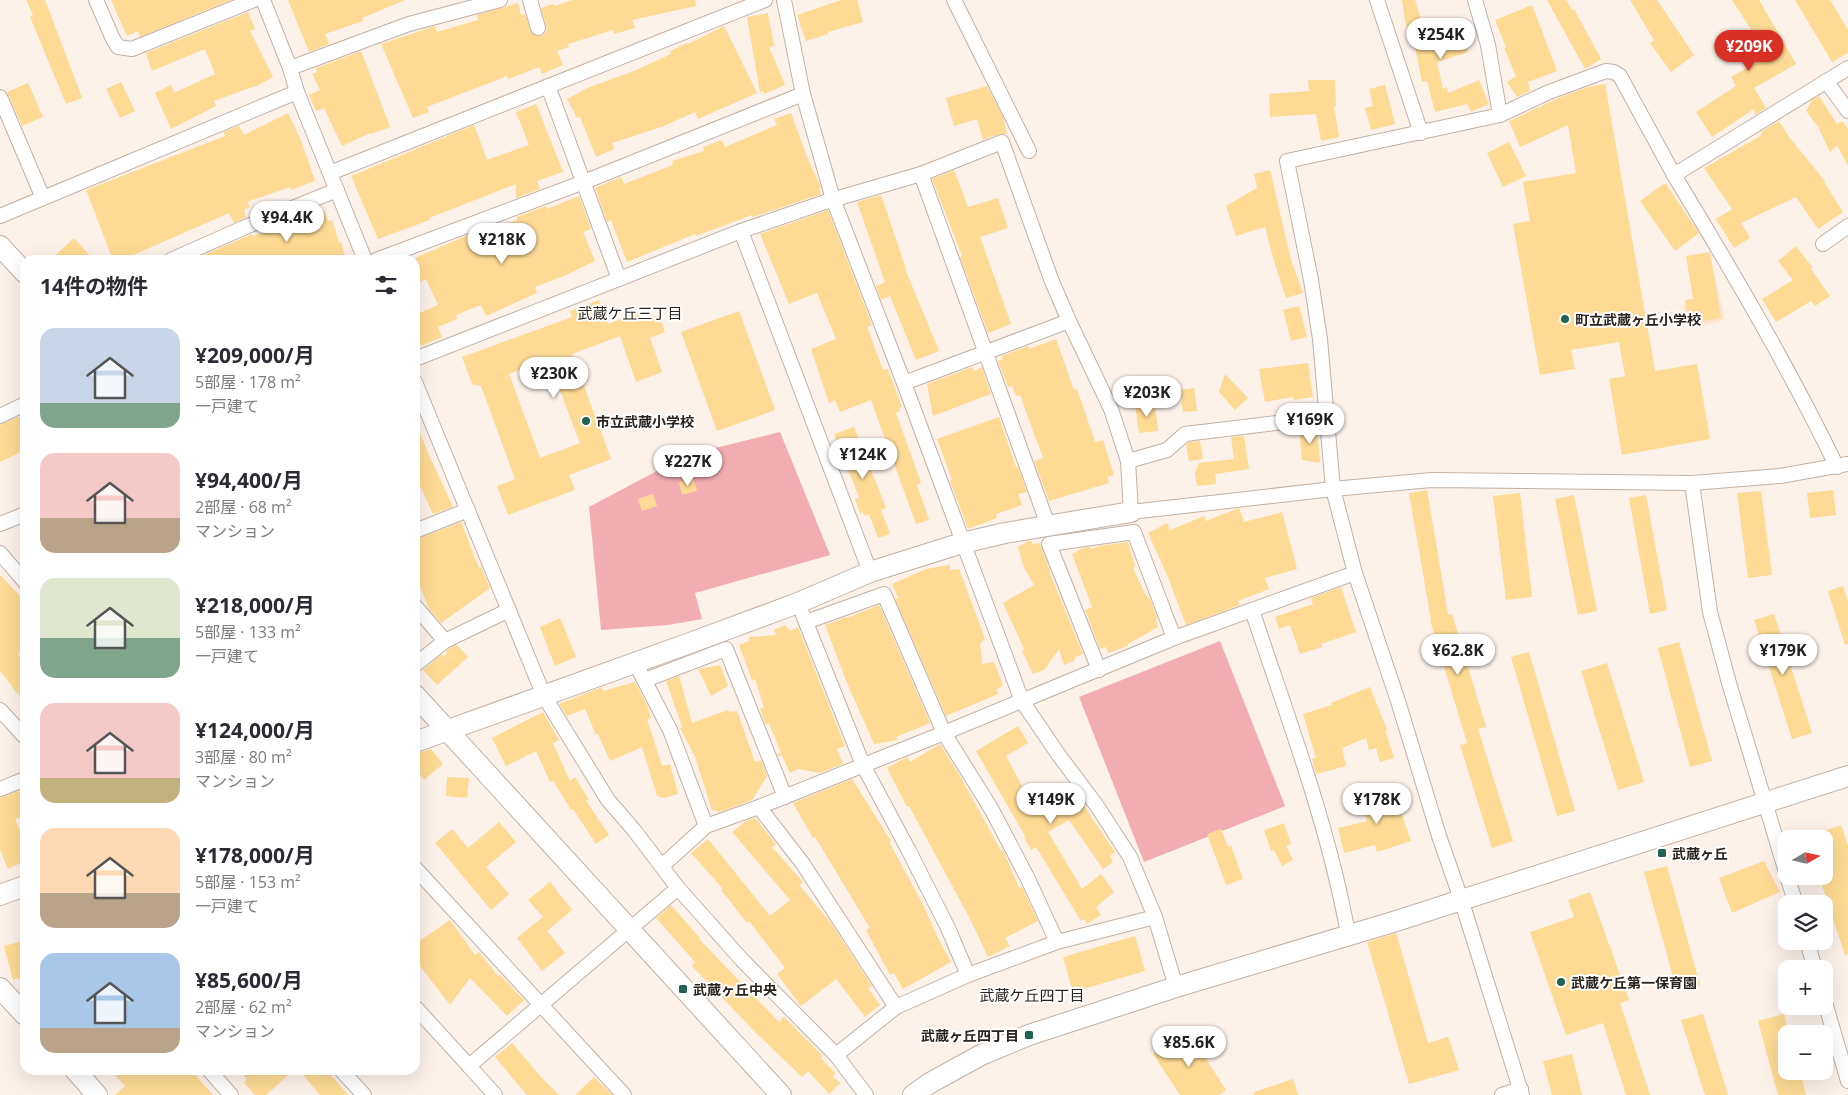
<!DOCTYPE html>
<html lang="ja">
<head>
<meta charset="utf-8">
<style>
	:root { --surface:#fff; --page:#f7f7f7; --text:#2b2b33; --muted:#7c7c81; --accent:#d93025 }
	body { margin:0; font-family:"Open Sans","Noto Sans JP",sans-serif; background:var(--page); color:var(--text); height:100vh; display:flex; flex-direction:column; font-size:19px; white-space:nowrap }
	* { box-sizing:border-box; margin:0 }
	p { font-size:16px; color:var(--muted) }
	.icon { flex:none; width:28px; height:28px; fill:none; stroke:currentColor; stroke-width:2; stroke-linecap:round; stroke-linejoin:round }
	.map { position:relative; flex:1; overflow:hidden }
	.details { position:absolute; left:20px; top:255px; width:400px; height:820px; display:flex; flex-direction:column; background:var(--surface); border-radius:15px; box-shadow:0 5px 20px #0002 }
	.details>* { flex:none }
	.needle { width:32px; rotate:81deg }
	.controls { position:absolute; left:1778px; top:830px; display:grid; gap:10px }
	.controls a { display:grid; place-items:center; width:55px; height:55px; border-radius:10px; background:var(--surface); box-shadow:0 5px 20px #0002; font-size:25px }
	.price { position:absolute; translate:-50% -42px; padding:0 11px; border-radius:18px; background:#fff; color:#222; font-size:16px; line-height:32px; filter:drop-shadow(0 1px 2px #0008) }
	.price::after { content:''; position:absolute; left:50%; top:30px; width:15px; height:11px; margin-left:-8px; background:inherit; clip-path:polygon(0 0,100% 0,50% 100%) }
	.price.selected { background:var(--accent); color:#fff }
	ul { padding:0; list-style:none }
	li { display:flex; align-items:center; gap:15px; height:125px; padding:0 20px }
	li span { display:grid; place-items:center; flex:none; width:140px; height:100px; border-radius:15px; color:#555 }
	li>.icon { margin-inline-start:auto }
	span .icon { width:60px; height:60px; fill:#fffc; stroke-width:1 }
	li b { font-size:21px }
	h2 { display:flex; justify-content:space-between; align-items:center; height:60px; padding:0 20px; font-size:21px }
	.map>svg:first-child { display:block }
	.built { fill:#fde5d2 }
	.green { fill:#f1adb1 }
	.building { fill:#feda94; fill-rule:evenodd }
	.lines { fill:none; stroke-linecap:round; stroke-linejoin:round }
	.street-casing { stroke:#c2b1a4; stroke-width:16 }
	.secondary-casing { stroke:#c2b1a4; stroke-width:22 }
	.street { stroke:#fff; stroke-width:14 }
	.secondary { stroke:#fff; stroke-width:20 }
	.poi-dot { fill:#216454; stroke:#fff; stroke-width:2 }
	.labels { text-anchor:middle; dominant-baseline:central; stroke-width:4; stroke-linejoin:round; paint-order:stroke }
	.poi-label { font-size:14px; font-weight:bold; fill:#2a231e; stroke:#fff; text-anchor:start }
	.neighbourhood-label { font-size:15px; fill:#2a231e; stroke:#fff }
</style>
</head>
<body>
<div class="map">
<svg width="1848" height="1095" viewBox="0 0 1848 1095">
	<rect width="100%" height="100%" fill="#fdf2ea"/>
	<polygon class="built" points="1710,255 1725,320 1689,329 1683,305 1697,299"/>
	<g class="green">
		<polygon points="780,432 830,555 695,593 702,619 668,625 601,630 589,507 687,455"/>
		<polygon points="1220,641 1285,806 1144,862 1079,697"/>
	</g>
	<g class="building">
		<polygon points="26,0 45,0 82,98 66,104 30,17 33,15"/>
		<polygon points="111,0 231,0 140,37 138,31 127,36"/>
		<polygon points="288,0 405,0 362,18 363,21 325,34 329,44 309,52"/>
		<polygon points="573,0 695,0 696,6 632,20 635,28 614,34 613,30 568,44 569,47 557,51 563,65 542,74 539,67 508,79 507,76 427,107 429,112 413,118 381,44 435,26 437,32 478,20 477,15 518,3 521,15 525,14 532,34 540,36 544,34 547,30 541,8 553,4 554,6"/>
		<polygon points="841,0 857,0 863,22 828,32 828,34 806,41 797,15"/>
		<polygon points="1402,0 1415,0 1424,30 1454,20 1468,52 1437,62 1443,89 1447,87 1448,93 1479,80 1489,104 1471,112 1467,104 1435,112 1427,81 1422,82 1414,42 1412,42 1405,21"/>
		<polygon points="1547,0 1566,0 1572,10 1574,9 1601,59 1585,69"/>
		<polygon points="1630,0 1657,0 1694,55 1671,72 1650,43 1654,40"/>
		<polygon points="1732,0 1759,0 1796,64 1754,88 1766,108 1755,115 1754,109 1712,137 1696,112 1736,86 1731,77 1764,58 1749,33 1752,31"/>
		<polygon points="1795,0 1830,0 1848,30 1848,53 1832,62"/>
		<polygon points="1532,5 1557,71 1528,82 1530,91 1517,97 1507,82 1516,76 1504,48 1506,47 1495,20"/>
		<polygon points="248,12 255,29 250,31 273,77 255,87 255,86 214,101 216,106 171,129 155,93 171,85 174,93 215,74 205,49 152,71 146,53"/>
		<polygon points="768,13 774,46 769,47 785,85 764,94 763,91 760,92 747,17"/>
		<polygon points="724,26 757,93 698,119 695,112 664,126 612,143 614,149 596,157 580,117 577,118 567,99 587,88 634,71 671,54 670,51 687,43 688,44"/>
		<polygon points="361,51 390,127 371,134 370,133 342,146 324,108 316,111 309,95 320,90 312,74 317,72 316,68"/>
		<polygon points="1308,80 1335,80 1336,106 1334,106 1339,137 1321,141 1316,114 1270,117 1269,94 1309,91"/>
		<polygon points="121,82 135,111 120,118 106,89"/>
		<polygon points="28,83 43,117 22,126 7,92"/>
		<polygon points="1605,84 1655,371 1697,364 1710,439 1622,455 1609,379 1625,376 1619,342 1571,350 1575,369 1540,375 1513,224 1530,221 1523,182 1576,173 1568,125 1520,147 1509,121 1563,96 1588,87"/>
		<polygon points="1385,85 1395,124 1371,130 1365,108 1373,106 1369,89"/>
		<polygon points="987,86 1003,117 1007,134 999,134 983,140 977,119 954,126 946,98"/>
		<polygon points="1819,96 1837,124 1842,121 1848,129 1848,166 1837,145 1830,152 1818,127 1806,111 1812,100"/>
		<polygon points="536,104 563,172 537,181 540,189 516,198 516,184 429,218 430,220 378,239 351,176 474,125 487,160 529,145 516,112"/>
		<polygon points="288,113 300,138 315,181 291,190 290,187 247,202 250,207 244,210 246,217 234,223 229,213 122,260 113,260 86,190 225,136 223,132 239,126 244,135"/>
		<polygon points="791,113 807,157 821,188 819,189 821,194 753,217 752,215 696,236 695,234 627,262 611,220 607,222 595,188 621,177 624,184 673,165 672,161 704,151 703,147 722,140 725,147 777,125 774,119"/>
		<polygon points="1779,121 1789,137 1825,181 1824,182 1843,212 1818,229 1796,197 1741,223 1750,238 1734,248 1716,219 1732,209 1704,168 1762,135 1761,132"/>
		<polygon points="1509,142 1526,176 1503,187 1487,153"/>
		<polygon points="954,170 968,207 998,198 1008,228 980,237 1011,324 988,333 960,257 962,256 932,179"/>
		<polygon points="1270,170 1291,260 1303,293 1286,298 1273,258 1265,227 1236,236 1226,206 1257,188 1254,174"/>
		<polygon points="1665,183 1699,233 1675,251 1640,201"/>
		<polygon points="881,195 906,269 905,269 939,351 916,360 890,296 881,300 876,286 885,282 857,202"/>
		<polygon points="579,196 591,229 583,232 595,261 564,276 535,287 537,293 486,316 481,305 456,315 457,319 438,327 442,337 421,346 415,331 415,315 438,305 426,279 415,284 415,258 468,235 474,233 475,237 517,220 517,217 546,206 547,209"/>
		<polygon points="828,210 872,325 867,327 883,370 888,369 902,407 899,408 900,411 896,413 921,483 917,485 929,520 916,524 871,400 840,412 835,400 829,403 811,349 836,339 817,293 789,304 760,234"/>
		<polygon points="325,212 328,221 332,220 339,243 341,242 346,260 193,260 252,234 253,236 297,220"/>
		<polygon points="74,238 94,260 50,260"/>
		<polygon points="1796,246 1812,267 1811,269 1830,296 1815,306 1811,301 1776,322 1762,299 1793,280 1778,261"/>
		<polygon points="1710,252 1721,318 1689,323 1685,300 1693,299 1686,256"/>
		<path d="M599 300 608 324 641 311 644 320 659 315 665 332 650 338 662 372 636 382 620 336 572 354 611 459 569 475 575 490 508 515 497 486 515 479 481 386 472 384 462 357 572 317 570 311ZM548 359 580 443 540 458 509 374Z"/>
		<polygon points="1299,306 1307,337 1291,341 1283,310"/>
		<polygon points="739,311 775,410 717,431 681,332"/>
		<polygon points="1056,339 1074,390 1077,389 1095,442 1103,440 1114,475 1107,477 1109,483 1049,501 1034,461 1043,458 1020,395 1016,396 1012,386 1008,387 998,361 1003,359 1001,356 1028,346 1029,349"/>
		<polygon points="1308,363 1313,397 1294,400 1293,397 1265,402 1259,369"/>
		<polygon points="972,367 974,371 982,367 991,394 933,416 927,384"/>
		<polygon points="1225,374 1248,398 1235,410 1219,392"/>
		<polygon points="1194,388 1197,411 1183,412 1180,390"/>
		<polygon points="1155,404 1158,431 1139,433 1135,406"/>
		<polygon points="25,414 25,450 0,462 0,425"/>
		<polygon points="999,417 1016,467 1018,467 1027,492 1018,494 1022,505 996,514 997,518 968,529 950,481 952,480 937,439"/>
		<polygon points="415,420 429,455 453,507 433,514 415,475"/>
		<polygon points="854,427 886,508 881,510 890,534 878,538 869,514 864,516 863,512 860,513 855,499 859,497 834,434"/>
		<polygon points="1317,427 1320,463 1302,460 1299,429"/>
		<polygon points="1244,436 1249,469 1215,474 1216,484 1197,486 1195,473 1199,463 1234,459 1231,437"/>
		<polygon points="1200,441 1203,459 1189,461 1186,444 1189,442"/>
		<polygon points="693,478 697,491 682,495 679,482"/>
		<polygon points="1427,490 1448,615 1452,614 1486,727 1478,729 1513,841 1492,848 1460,745 1467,743 1430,620 1431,620 1409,493"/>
		<polygon points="1833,490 1836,515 1810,518 1807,493"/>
		<polygon points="1761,491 1772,575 1748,578 1737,493"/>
		<polygon points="1520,493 1532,597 1506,600 1493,496"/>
		<polygon points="653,494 657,506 642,511 638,499"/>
		<polygon points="1574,495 1597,611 1578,615 1555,499"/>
		<polygon points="1646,495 1667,610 1650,614 1629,498"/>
		<polygon points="1239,508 1244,522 1282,512 1297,569 1265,578 1269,589 1238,601 1240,605 1186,625 1167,575 1148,533 1167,523 1170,530 1204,516 1206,521"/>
		<polygon points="461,522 479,568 481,567 490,588 441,623 429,609 415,574 415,540"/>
		<polygon points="1028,541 1031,541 1033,544 1040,543 1050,571 1049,571 1083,654 1075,657 1074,661 1064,665 1059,649 1044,670 1033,674 1022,651 1024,649 1003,603 1034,585 1024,568 1018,547"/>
		<polygon points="1128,542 1135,566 1133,568 1145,594 1150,599 1157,617 1156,620 1158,627 1128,644 1128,646 1108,653 1106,647 1100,649 1085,610 1092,607 1072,554 1083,548 1091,547 1092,549 1099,546"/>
		<polygon points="950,565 950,570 959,569 985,639 980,643 982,664 994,662 1003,685 996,690 998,694 946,716 895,599 898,598 892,584 926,569"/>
		<polygon points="0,575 25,601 25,648 18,654 25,662 25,703 0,671"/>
		<polygon points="1843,586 1848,602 1848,644 1845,645 1828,591"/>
		<polygon points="1341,587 1356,632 1321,644 1322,647 1300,654 1290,625 1279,629 1275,617 1313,604 1311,598"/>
		<polygon points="879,605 930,723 896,737 898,740 874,744 847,683 825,625 846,617 847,618"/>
		<polygon points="1774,614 1812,733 1792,739 1754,620"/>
		<polygon points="560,618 576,657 555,666 540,627"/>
		<polygon points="785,625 790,631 798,627 845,746 837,749 843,764 820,773 798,769 790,773 781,754 779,757 777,754 781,753 769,723 766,725 762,715 760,708 764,708 755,679 752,680 739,645 749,641 749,637 776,635 774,630"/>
		<polygon points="1679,642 1712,761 1690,767 1658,648"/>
		<polygon points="457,645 468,657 437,685 423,670 442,654 443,656 447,654 446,651 450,648"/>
		<polygon points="1529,652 1575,811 1557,816 1511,657"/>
		<polygon points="1607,663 1644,782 1618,790 1581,671"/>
		<polygon points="720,665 728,686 711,696 698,669"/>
		<polygon points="679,676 692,723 728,710 729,712 737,711 755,762 761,760 767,776 752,800 720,812 712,810 695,757 680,728 682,727 666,681"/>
		<polygon points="635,682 648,707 651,718 647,719 662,766 670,764 678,794 664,798 657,796 642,747 610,761 598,734 596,735 585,709 567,716 559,704 602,687 603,691"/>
		<polygon points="1370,687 1387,730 1385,730 1394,758 1380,762 1376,748 1369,750 1366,738 1342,748 1346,766 1316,774 1312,759 1316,758 1303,714 1332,705 1331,703"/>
		<polygon points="543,712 559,740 553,743 570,781 575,777 589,800 586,801 609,835 596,844 573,809 571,810 553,781 550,782 536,751 506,766 492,738"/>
		<polygon points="1018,726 1028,743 1006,756 1032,805 1062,785 1066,791 1072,788 1115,852 1110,856 1113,862 1103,869 1069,820 1048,832 1082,889 1101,874 1114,892 1096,907 1101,915 1087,924 1084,919 1081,921 1036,847 1031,850 1024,837 1025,836 976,751"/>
		<polygon points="940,744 960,776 1001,851 1003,850 1019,888 1022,887 1038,921 1005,938 1010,946 988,957 969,917 909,806 907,807 887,768 907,757 910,762"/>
		<polygon points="431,749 443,764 424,780 415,769 415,754"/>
		<polygon points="447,777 469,778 467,798 446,796"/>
		<polygon points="852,779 891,841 889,842 921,901 940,942 951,962 903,989 894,973 890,975 866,930 870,928 815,837 813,838 793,803"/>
		<polygon points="25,788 25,816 15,819 25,843 25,861 8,869 0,850 0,798"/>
		<polygon points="1393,789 1411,841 1377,852 1375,845 1344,853 1338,828 1367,821 1360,800"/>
		<polygon points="755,818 776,844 772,847 803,882 799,885 831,923 872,986 868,988 880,1005 865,1017 836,979 801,1006 777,974 785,968 749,921 747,923 721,890 723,889 691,853 708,839 770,916 790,900 732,832 746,821"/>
		<polygon points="499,822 516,842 486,867 509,894 491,910 435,843 452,829 468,848"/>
		<polygon points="1284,823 1291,844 1286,846 1293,860 1282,866 1274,850 1271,851 1264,830"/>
		<polygon points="1841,825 1848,846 1848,954 1845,955 1819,876 1824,876 1824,831"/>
		<polygon points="1221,829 1228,847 1231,846 1243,879 1226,885 1207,834"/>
		<polygon points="1764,861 1780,892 1732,913 1719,878"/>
		<polygon points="1667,866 1700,985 1677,991 1644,872"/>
		<polygon points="550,882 572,910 547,931 565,953 542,971 517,938 543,917 528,900"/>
		<polygon points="1590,892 1629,1000 1620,1003 1650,1095 1626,1095 1603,1023 1566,1035 1530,932 1574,917 1568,900"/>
		<polygon points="671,905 700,938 699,939 779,1022 784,1017 823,1056 821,1058 835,1073 833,1077 840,1083 829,1094 808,1071 802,1077 756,1033 692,966 695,962 656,918"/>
		<polygon points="450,920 475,955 479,952 498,976 500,975 524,1000 507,1016 470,978 450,1005 420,966 415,971 415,944"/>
		<polygon points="1396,933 1428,1043 1448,1037 1459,1070 1409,1084 1367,942"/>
		<polygon points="1135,936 1145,971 1073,992 1063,957"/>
		<polygon points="25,940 25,977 13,980 4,946"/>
		<polygon points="1703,1014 1728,1095 1705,1095 1681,1020"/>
		<polygon points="1784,1014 1789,1034 1786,1034 1786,1071 1800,1071 1806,1095 1778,1095 1758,1021"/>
		<polygon points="1188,1031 1226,1090 1219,1095 1180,1095 1153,1054"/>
		<polygon points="512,1043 540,1076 559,1095 527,1095 495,1057"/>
		<polygon points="1572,1054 1582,1095 1552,1095 1543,1061"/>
		<polygon points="111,1070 191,1070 213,1095 115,1095 125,1086"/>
		<polygon points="239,1070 294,1070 266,1095 255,1095 244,1083 247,1079"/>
		<polygon points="299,1070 327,1070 348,1095 320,1095"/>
		<polygon points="594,1077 612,1095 575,1095"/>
		<polygon points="1293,1079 1298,1095 1254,1095 1254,1092"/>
	</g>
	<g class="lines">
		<g class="street-casing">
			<g id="street">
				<polyline points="96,0 113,39 118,47 132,49 254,0"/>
				<polyline points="263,0 290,68 297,92 365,260"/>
				<polyline points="530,0 538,28"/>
				<polyline points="784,0 803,94 833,199 904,383 1022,701 1058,754 1097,806 1130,857 1155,917 1176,987"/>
				<polyline points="954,0 1029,151"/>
				<polyline points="1377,0 1421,133"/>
				<polyline points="1475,0 1488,45 1500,115 1287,161 1311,280 1320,339 1333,489 1355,573 1398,701 1439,836 1461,899 1522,1095"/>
				<polyline points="290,68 409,24 500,0"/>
				<polyline points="1826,81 1848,111"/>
				<polyline points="548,86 619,279"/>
				<polyline points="0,97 43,198"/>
				<polyline points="1500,115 1549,92 1606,71 1614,72 1620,76 1674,175"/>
				<polyline points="330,173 765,0"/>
				<polyline points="921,174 1048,525"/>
				<polyline points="0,216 297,92"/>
				<polyline points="741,231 870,572"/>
				<polyline points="1823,244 1848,226"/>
				<polyline points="171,260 243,228 337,190"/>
				<polyline points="376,260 584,182 803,94"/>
				<polyline points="415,359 741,231 825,202 921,174 1002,142 1051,279 1069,321 1111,409 1128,461 1131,512 1333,489 1431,480 1692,483 1780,476 1848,464"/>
				<polyline points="415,382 544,696 608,800 634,830 678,888 742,960 836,1055 866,1095"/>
				<polyline points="904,383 1069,321"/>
				<polyline points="0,416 25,404"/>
				<polyline points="1128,461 1167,450 1185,434 1326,417"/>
				<path d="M1837 467C1788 366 1732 271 1674 175L1848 68"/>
				<polyline points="1692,483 1710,612 1729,683 1786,872"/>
				<polyline points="0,524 25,514"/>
				<polyline points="415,531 468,510"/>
				<polyline points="0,553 25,582"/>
				<polyline points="415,606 445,641"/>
				<path d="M1252 610C1287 716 1328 823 1348 934"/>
				<polyline points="803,615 863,765 909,851 948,928 968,975"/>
				<polyline points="806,622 884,594 944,733 992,810 1028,879 1057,942"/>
				<polyline points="415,665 445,641 509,610"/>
				<polyline points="1099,670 1049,544 1134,532 1174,638"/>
				<polyline points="640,672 670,730 706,826"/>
				<polyline points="645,680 726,649 785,797"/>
				<polyline points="0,710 25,737"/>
				<polyline points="0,789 25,779"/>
				<polyline points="759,807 803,864 896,1007"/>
				<polyline points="662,866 706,826 759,807 944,733 1174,638 1355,573"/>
				<polyline points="415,868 624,1095"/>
				<polyline points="1787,876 1796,904"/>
				<polyline points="1807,941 1815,969"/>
				<polyline points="1824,999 1848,1081"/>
				<polyline points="415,1007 469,1066 678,888"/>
				<polyline points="836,1055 896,1007 968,975 1057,942 1155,917"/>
				<polyline points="469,1066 495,1095"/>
				<polyline points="209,1070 231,1095"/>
				<polyline points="341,1070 364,1095"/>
				<polyline points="1502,1095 1521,1089"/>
			</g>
		</g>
		<g class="secondary-casing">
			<g id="secondary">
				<polyline points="0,246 25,273"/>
				<polyline points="415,695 781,1095"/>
				<polyline points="415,742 690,643 798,603 870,572 962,543 1005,533 1131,512"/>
				<polyline points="0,895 25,886"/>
				<polyline points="0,988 25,1015"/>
				<polyline points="75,1070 97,1095"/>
				<polyline points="913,1095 930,1083 981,1055 1029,1035 1176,987 1393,922 1848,776"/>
			</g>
		</g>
		<use href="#street" class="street"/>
		<use href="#secondary" class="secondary"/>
	</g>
	<g class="poi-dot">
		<circle cx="1565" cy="319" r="5"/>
		<circle cx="586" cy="421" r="5"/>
		<rect x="1657" y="848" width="10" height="10" rx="2.5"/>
		<circle cx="1561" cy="982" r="5"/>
		<rect x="678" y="984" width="10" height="10" rx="2.5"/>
		<rect x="1024" y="1030" width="10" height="10" rx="2.5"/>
	</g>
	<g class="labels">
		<g class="poi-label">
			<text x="1575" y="319">町立武蔵ヶ丘小学校</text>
			<text x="596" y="421">市立武蔵小学校</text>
			<text x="1672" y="853">武蔵ヶ丘</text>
			<text x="1571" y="982">武蔵ケ丘第一保育園</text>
			<text x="693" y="989">武蔵ヶ丘中央</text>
			<text x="1019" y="1035" text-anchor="end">武蔵ヶ丘四丁目</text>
		</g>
		<g class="neighbourhood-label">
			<text x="630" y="313">武蔵ケ丘三丁目</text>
			<text x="1032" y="995">武蔵ケ丘四丁目</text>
		</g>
	</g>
</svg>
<div class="controls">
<a><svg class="needle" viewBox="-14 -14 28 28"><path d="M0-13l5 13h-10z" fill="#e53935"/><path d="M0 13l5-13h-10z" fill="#7c7c81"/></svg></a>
<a><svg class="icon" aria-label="layers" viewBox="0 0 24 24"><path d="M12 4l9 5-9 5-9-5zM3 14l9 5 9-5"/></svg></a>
<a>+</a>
<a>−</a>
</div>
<b class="price" style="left:1441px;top:60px">¥254K</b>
<b class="price selected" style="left:1749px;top:72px">¥209K</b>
<b class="price" style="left:287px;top:243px">¥94.4K</b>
<b class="price" style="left:502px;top:265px">¥218K</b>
<b class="price" style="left:554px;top:399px">¥230K</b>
<b class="price" style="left:1147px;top:418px">¥203K</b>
<b class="price" style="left:1310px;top:445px">¥169K</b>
<b class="price" style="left:863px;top:480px">¥124K</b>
<b class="price" style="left:688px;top:487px">¥227K</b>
<b class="price" style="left:1458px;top:676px">¥62.8K</b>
<b class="price" style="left:1783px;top:676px">¥179K</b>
<b class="price" style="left:1051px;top:825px">¥149K</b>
<b class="price" style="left:1377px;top:825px">¥178K</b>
<b class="price" style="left:1189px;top:1068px">¥85.6K</b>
<section class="details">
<h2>14件の物件<svg class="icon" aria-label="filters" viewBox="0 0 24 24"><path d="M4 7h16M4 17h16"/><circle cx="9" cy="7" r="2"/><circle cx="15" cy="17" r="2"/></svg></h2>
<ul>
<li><span style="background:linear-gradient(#c9d6e8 75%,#7fa58c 0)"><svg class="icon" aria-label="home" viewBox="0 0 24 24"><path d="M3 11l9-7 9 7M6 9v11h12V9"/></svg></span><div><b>¥209,000/月</b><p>5部屋 · 178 m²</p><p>一戸建て</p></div></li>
<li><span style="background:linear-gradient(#f6c9c9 65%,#b9a48a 0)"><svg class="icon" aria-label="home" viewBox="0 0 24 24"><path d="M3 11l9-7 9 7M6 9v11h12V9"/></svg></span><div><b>¥94,400/月</b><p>2部屋 · 68 m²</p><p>マンション</p></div></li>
<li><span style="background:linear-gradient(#dfe7d0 60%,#7fa58c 0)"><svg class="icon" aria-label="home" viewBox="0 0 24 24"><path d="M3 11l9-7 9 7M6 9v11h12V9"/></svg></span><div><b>¥218,000/月</b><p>5部屋 · 133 m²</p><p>一戸建て</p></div></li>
<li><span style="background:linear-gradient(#f6c9c9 75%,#c2b280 0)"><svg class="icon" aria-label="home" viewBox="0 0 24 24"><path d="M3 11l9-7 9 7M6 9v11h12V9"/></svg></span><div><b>¥124,000/月</b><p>3部屋 · 80 m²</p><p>マンション</p></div></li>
<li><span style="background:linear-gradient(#ffd9b3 65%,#b9a48a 0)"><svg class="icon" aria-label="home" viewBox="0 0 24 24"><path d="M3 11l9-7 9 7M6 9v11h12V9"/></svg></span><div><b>¥178,000/月</b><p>5部屋 · 153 m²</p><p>一戸建て</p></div></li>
<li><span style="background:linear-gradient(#a9c7e8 75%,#b9a48a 0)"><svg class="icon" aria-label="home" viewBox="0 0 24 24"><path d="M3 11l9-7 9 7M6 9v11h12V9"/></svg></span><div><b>¥85,600/月</b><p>2部屋 · 62 m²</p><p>マンション</p></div></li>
</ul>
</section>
</div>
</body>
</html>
